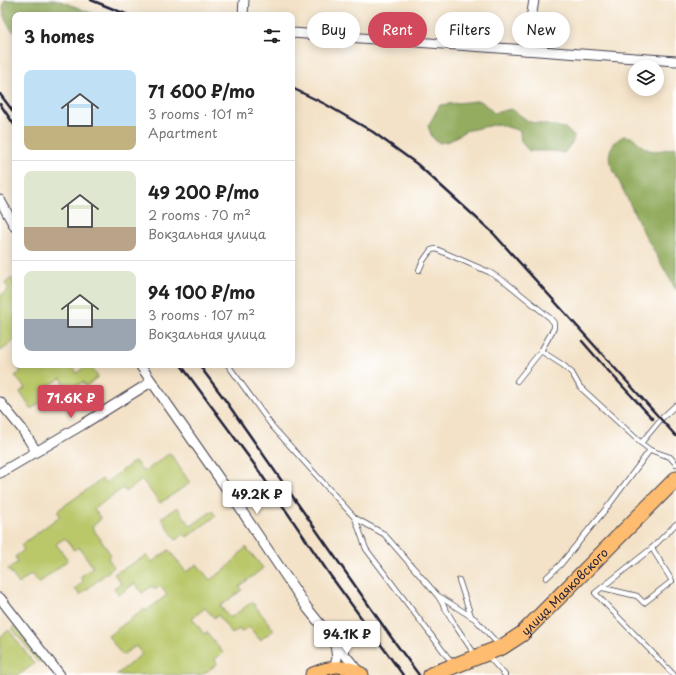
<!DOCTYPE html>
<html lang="en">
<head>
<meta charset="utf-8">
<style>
	:root { --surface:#fff; --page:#f6f6f6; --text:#222; --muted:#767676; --line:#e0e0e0; --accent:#d1495b }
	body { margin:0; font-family:"Playpen Sans",sans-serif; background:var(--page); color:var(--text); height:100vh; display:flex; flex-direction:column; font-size:15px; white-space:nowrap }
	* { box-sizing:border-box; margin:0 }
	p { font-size:13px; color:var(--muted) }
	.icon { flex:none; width:22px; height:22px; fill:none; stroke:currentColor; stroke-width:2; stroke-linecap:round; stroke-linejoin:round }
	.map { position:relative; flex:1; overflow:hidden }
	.details { position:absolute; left:12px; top:12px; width:283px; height:356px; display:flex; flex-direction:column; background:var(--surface); border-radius:8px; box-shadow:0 2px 10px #0003 }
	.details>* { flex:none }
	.top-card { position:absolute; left:307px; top:12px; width:309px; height:36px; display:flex; gap:8px }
	.tools { position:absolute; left:628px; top:60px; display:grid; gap:8px }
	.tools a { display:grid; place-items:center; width:36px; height:36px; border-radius:50%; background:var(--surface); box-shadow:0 2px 10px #0003; font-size:20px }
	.price { position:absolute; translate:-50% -34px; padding:0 9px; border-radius:4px; background:#fff; color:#222; font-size:13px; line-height:26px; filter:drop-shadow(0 1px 2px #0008) }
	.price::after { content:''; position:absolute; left:50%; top:24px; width:12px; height:9px; margin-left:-6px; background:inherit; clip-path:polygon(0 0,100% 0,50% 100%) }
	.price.selected { background:var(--accent); color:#fff }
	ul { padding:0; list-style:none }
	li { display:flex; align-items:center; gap:12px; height:100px; padding:0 12px }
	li+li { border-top:1px solid var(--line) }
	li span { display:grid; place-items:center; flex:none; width:112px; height:80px; border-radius:8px; color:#555 }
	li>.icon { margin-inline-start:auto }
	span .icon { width:48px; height:48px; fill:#fffc; stroke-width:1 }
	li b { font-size:17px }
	h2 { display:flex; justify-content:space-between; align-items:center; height:48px; padding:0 12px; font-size:17px }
	.pill { padding:0 14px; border-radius:18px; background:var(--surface); box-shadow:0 2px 10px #0003; font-size:14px; line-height:36px }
	.pill.selected { background:var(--accent); color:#fff }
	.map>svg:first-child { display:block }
	.green { fill:#bac86b; stroke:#6e7553 }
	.forest { fill:#93ac5f; stroke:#5a674d }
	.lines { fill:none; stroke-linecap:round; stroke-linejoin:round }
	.lane-casing { stroke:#413f50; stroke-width:6 }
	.street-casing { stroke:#413f50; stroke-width:11 }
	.primary-casing { stroke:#413f50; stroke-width:17 }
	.lane { stroke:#fff; stroke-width:4.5 }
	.street { stroke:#fff; stroke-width:9 }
	.primary { stroke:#fdbc6f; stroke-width:15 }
	.tram { stroke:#22223b; stroke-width:1 }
	.rail { stroke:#22223b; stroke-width:2.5 }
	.labels { text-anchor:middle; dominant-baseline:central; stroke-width:4; stroke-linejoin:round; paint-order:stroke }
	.street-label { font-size:12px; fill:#22223b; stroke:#fff }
</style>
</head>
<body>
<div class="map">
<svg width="676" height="675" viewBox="0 0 676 675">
	<rect width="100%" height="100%" fill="#fff"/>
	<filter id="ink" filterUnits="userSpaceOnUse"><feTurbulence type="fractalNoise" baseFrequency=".025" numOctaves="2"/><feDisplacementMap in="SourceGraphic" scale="8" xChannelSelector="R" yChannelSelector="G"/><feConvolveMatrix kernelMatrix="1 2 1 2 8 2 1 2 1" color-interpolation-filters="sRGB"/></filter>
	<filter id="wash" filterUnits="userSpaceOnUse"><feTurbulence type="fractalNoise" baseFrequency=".012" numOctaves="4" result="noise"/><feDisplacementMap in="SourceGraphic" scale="16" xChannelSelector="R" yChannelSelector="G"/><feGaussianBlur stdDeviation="0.9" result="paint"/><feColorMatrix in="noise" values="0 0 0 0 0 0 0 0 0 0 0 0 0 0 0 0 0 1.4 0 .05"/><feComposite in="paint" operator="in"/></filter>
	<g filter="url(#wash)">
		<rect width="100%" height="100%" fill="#f3e2c7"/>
		<g class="green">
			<polygon points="12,278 15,282 15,340 1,351 0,350 0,296 9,289 5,283"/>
			<polygon points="16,365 71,365 77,373 87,365 90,365 98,377 86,386 83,382 69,390 61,378 48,386 53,394 31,409 20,392 25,388 15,376 21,372"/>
			<polygon points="170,453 190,483 160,503 142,480 126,492 123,488 94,509 101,519 92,527 111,555 108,558 114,567 80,595 75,589 83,581 80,577 93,567 79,547 74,550 65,538 56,544 68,560 39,583 31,574 19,584 8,569 18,562 15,557 24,550 21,545 60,516 57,511 102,479 105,483 135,461 144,472"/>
			<polygon points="177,507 191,526 212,511 216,516 187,537 184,534 176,540 161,518"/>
			<polygon points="246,547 263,568 239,587 242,590 220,606 230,618 252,602 274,630 260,640 249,627 241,632 239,629 232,634 218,615 214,618 205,608 192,618 204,634 207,632 223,653 215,659 217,664 202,675 116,675 142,654 136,646 122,655 108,636 144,609 146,611 167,595 160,586 155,590 152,586 142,593 135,583 119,595 114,588 121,583 114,574 147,555 152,562 169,550 186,572 197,564 210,580 227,568"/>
			<polygon points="15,625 42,659 38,662 12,628"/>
			<polygon points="9,630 34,664 19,675 0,675 0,637"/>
		</g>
		<g class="forest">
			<path d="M5 0H58L97 15H15V33C6 26 0 11 5 0Z"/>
			<polygon points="475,101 481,101 494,113 511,109 530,122 565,128 574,136 573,141 564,153 551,151 529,151 521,142 520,131 498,124 465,131 450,141 439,143 432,137 428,126 440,105"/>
			<path d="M624 136C638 137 635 142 645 148 655 154 666 149 676 147V290L645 235 610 163C607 151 613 141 624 136Z"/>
		</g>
	</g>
	<g filter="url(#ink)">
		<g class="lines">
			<g class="lane-casing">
				<g id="lane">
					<polyline points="419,270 423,261 431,250 436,249 489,272 507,283 550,318 554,323 554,328 541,351"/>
					<polyline points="228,365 272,426 355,518 366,549 453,664"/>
					<polyline points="517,381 541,351 563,365 572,373 580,387 641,443 650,450 670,457 676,464"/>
					<polyline points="641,443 661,419 676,405"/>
					<polyline points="355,518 384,534 437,595 475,619 499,645"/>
					<polyline points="546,578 560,565 609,505 650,450"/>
					<polyline points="459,580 471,616"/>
					<polyline points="603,588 637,596 644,603 672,581 652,548"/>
					<polyline points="438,596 455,625 476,656"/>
					<polyline points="487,655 505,675"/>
					<polyline points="674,675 595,593 652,548 676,524"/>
				</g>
			</g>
			<g class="street-casing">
				<g id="street">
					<polyline points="243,15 244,0"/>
					<polyline points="292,33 676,61"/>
					<polyline points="526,50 534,0"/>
					<polyline points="0,200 15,227"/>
					<polyline points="140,365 235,501 308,609 358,671"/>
					<polyline points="0,402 22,429 36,451"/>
					<polyline points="0,473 82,425 151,382"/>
					<polyline points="0,598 60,675"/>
					<polyline points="334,669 337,658 335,645"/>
				</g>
			</g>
			<g class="primary-casing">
				<g id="primary">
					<path d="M313 675C329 668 345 665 361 675"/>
					<path id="s1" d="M431 675 502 647 522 634 676 479"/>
				</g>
			</g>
			<use href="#lane" class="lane"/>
			<use href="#street" class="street"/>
			<use href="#primary" class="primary"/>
			<polyline class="tram" points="328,675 337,673 350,675"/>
			<g class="rail">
				<polyline points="91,0 128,15"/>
				<polyline points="292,88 325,104 373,132 417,164 493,233 676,436"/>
				<polyline points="0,94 15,114"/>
				<polyline points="0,104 15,126"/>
				<polyline points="582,341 602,364 653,419"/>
				<polyline points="181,365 254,464 330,575 403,675"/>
				<polyline points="199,365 223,397 391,637 419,675"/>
			</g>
		</g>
	</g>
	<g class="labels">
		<g class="street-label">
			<text stroke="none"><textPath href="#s1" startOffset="160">улица Маяковского</textPath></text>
		</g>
	</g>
</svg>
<div class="tools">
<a><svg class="icon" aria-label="layers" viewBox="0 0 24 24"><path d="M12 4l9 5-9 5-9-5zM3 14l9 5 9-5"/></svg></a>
</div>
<b class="price selected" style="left:71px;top:419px">71.6K ₽</b>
<b class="price" style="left:257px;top:515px">49.2K ₽</b>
<b class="price" style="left:347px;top:655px">94.1K ₽</b>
<div class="top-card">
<a class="pill">Buy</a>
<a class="pill selected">Rent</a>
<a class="pill">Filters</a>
<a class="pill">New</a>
</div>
<section class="details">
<h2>3 homes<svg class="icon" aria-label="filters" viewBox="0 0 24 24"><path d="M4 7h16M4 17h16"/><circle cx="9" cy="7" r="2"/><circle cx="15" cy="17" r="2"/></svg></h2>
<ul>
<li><span style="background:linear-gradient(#bfe0f5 70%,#c2b280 0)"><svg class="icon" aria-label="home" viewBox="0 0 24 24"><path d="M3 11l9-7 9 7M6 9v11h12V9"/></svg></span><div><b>71 600 ₽/mo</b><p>3 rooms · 101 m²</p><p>Apartment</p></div></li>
<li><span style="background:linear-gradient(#dfe7d0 70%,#b9a48a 0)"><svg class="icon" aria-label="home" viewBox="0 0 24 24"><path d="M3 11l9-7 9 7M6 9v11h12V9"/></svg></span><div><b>49 200 ₽/mo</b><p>2 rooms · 70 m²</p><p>Вокзальная улица</p></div></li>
<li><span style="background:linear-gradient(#dfe7d0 60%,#9aa5b1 0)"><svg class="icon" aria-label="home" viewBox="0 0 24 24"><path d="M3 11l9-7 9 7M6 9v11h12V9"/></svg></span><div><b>94 100 ₽/mo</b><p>3 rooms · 107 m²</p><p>Вокзальная улица</p></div></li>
</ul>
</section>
</div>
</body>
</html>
